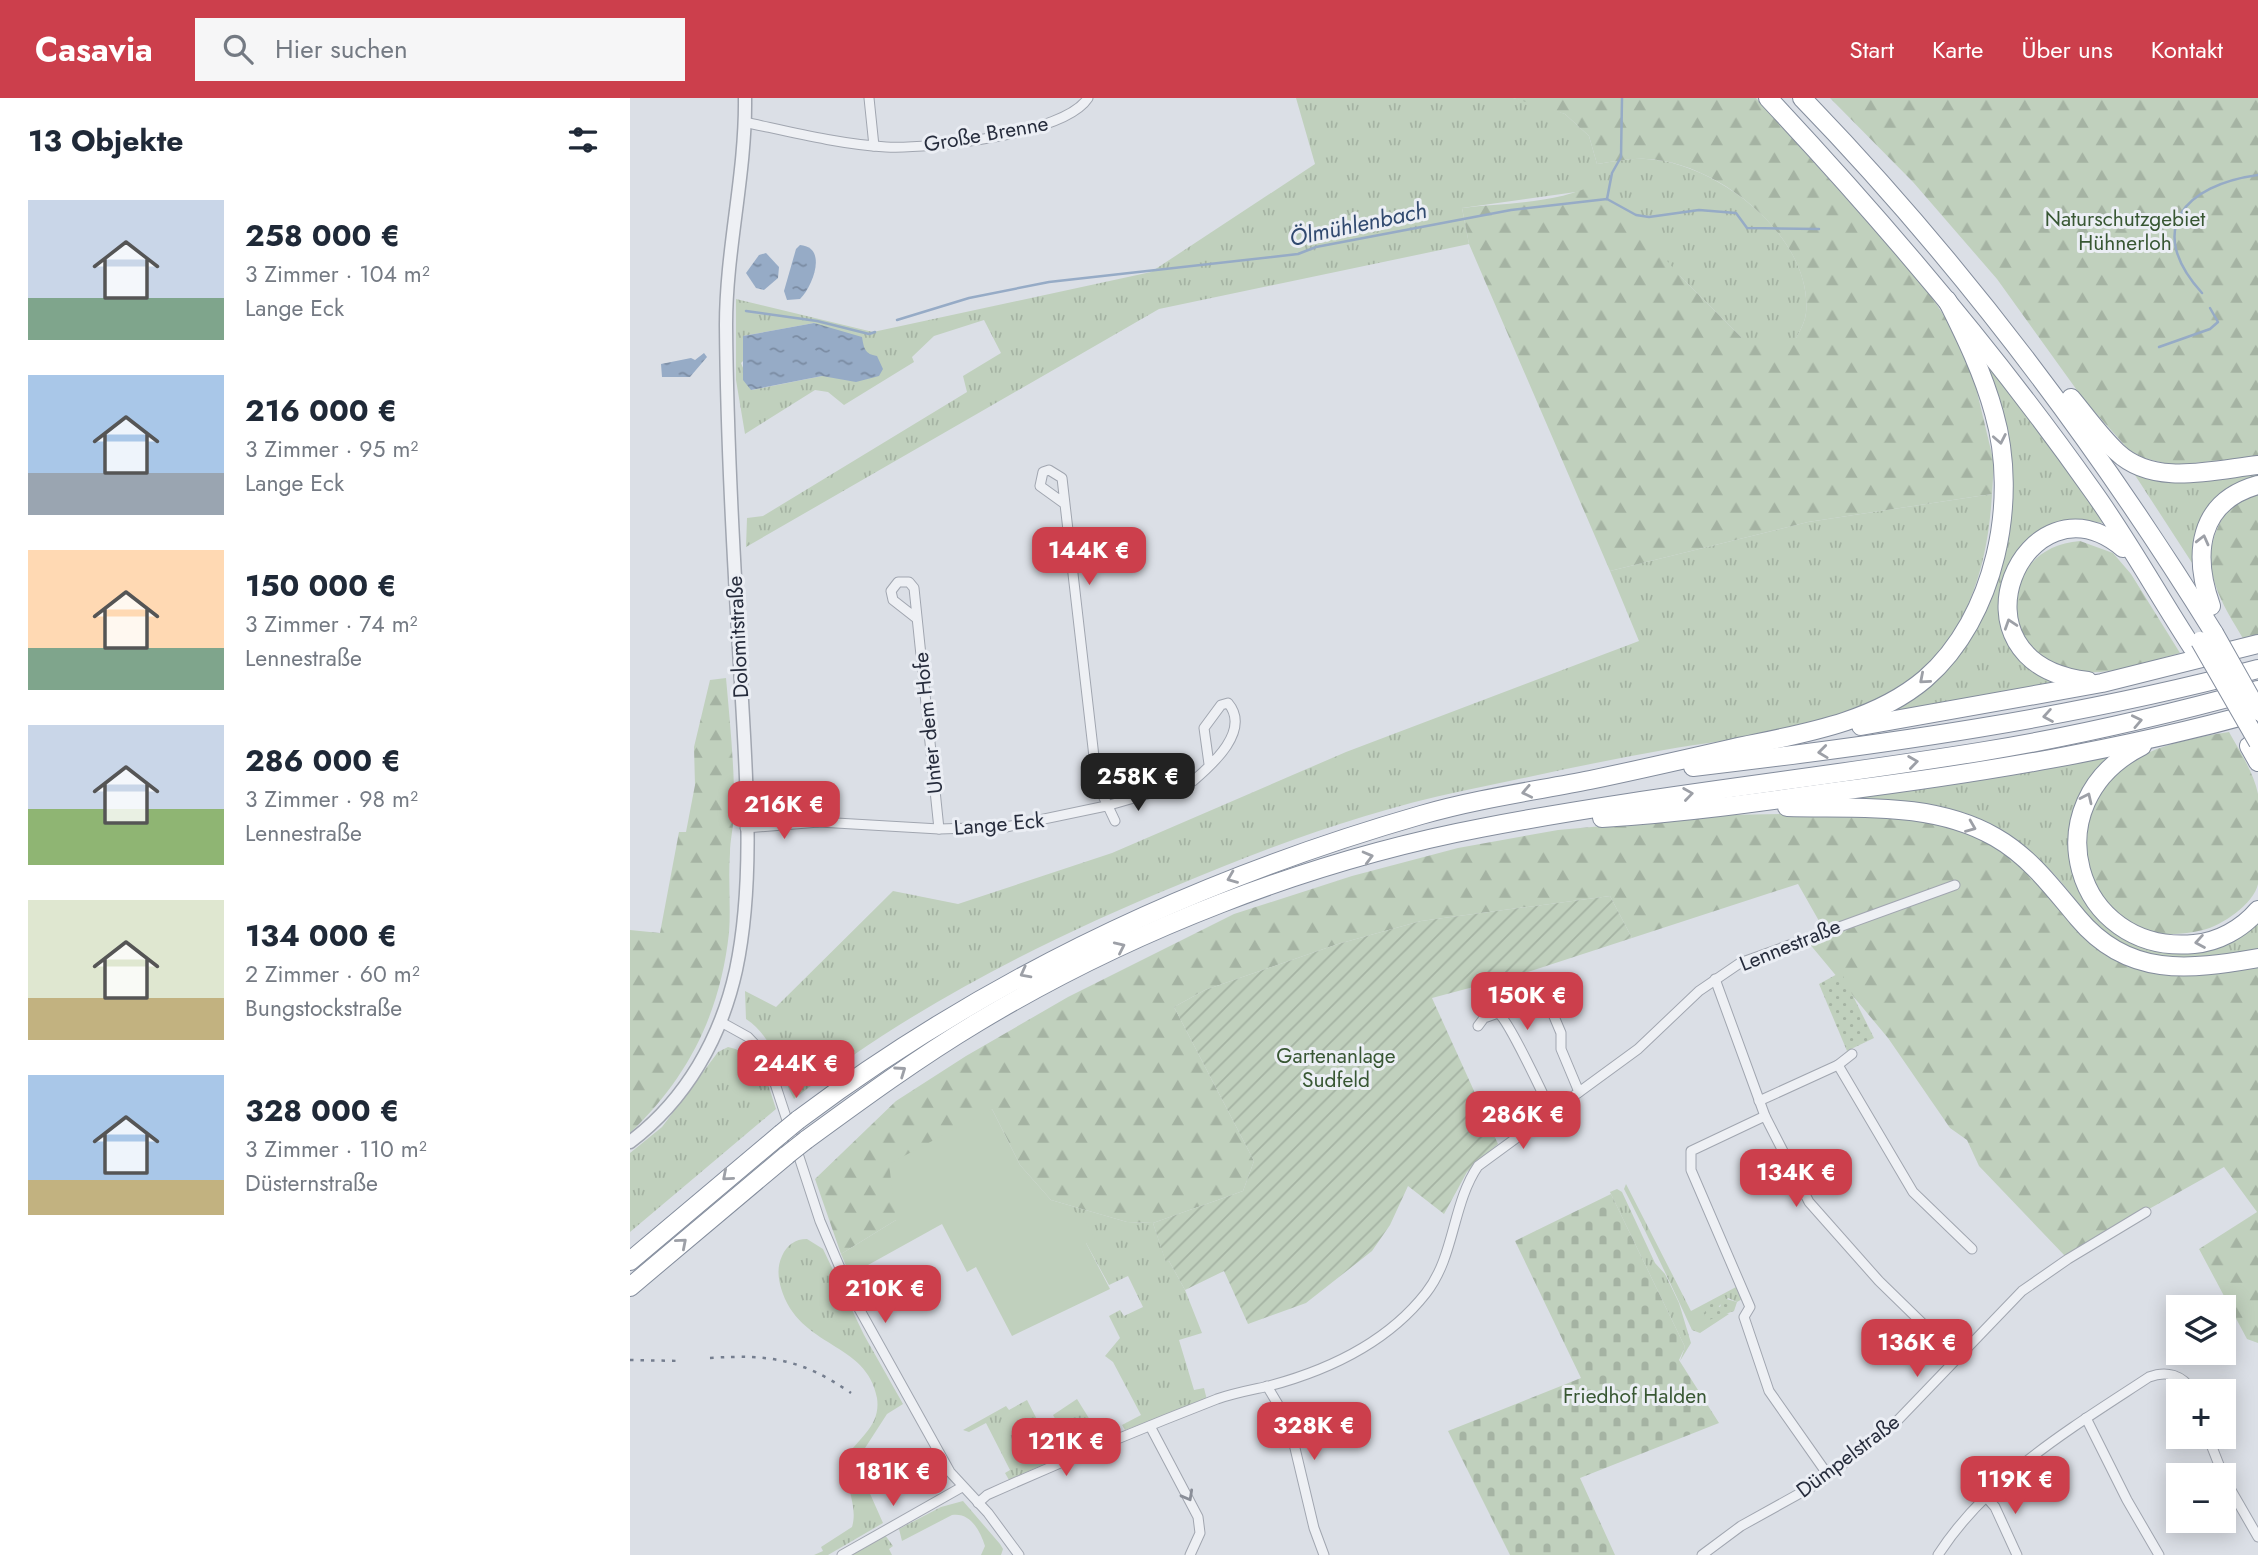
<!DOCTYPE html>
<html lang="de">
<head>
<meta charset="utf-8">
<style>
	:root { --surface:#fff; --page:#f6f6f7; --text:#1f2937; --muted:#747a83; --accent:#cc3f4c }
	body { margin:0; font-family:Jost,sans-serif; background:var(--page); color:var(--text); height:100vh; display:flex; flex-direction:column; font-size:26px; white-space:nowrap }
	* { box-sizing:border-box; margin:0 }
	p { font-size:23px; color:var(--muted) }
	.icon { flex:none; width:38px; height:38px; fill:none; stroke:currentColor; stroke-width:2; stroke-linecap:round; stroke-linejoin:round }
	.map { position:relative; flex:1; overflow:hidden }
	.details { display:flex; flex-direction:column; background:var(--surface); width:630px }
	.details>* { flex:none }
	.tools { position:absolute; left:1536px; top:1197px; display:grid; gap:14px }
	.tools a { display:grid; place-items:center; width:70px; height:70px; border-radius:0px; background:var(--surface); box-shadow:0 4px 18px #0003; font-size:35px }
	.price { position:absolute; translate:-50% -60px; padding:0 16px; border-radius:14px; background:var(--accent); color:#fff; font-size:23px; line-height:46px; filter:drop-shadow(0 2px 4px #0008) }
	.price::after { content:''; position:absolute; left:50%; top:42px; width:21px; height:16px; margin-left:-10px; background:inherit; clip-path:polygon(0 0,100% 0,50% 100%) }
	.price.on { background:#222; color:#fff }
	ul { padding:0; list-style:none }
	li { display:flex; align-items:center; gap:21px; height:175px; padding:0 28px }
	li span { display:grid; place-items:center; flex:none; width:196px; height:140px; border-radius:0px; color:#555 }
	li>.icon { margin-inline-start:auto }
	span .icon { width:84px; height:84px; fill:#fffc; stroke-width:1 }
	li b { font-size:30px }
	h2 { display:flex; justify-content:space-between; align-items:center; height:84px; padding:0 28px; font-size:30px }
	header { display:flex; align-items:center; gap:42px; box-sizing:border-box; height:98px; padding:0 35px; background:var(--accent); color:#fff }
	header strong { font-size:33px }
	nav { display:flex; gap:38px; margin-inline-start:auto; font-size:24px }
	.search { width:490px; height:63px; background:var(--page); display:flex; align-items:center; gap:18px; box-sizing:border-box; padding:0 24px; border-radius:0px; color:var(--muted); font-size:26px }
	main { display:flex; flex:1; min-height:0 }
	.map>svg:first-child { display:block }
	.grass { fill:url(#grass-tufts); fill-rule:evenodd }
	.forest { fill:url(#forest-firs) }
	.cemetery { fill:url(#cemetery-stones) }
	.park { fill:url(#park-dots) }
	.garden { fill:url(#garden-furrows) }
	.pitch { fill:#c0d0bd }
	.water { fill:url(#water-ripples) }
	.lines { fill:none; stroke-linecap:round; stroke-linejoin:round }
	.stream { stroke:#96abc6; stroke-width:2.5 }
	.minor-casing { stroke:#a1a6b0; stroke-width:11 }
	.tertiary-casing { stroke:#a1a6b0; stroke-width:15 }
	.motorway-casing { stroke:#838c9c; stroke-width:20 }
	.minor { stroke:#eef0f4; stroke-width:9 }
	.tertiary { stroke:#eef0f4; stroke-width:12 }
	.motorway { stroke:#fff; stroke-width:18 }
	.rail { stroke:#757e8f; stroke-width:2.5; stroke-dasharray:3.5 7; stroke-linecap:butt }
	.motorway-bridge-casing { stroke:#838c9c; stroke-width:20; stroke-linecap:butt }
	.motorway-bridge { stroke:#fff; stroke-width:18 }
	.oneway { stroke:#9da0a7 }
	.oneway2 { stroke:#8a8e98 }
	.labels { text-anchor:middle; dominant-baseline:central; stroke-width:6; stroke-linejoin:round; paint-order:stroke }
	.street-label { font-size:21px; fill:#262c3c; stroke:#ebeef4 }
	.park-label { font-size:21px; fill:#385733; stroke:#ebeef4 }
	.water-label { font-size:23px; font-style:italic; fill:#30496f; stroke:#ebeef4 }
</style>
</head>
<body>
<header>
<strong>Casavia</strong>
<div class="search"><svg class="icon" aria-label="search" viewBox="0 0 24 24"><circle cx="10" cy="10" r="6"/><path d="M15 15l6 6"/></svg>Hier suchen</div>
<nav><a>Start</a><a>Karte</a><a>Über uns</a><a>Kontakt</a></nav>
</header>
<main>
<section class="details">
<h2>13 Objekte<svg class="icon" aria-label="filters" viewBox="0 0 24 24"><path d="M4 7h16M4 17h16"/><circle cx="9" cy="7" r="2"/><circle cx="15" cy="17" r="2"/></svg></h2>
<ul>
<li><span style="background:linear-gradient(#c9d6e8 70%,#7fa58c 0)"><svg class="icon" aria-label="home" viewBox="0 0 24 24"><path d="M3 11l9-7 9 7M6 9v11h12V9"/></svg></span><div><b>258 000 €</b><p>3 Zimmer · 104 m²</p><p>Lange Eck</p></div></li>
<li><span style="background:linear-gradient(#a9c7e8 70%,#9aa5b1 0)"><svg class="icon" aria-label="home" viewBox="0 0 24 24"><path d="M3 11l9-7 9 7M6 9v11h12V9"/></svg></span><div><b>216 000 €</b><p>3 Zimmer · 95 m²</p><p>Lange Eck</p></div></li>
<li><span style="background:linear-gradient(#ffd9b3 70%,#7fa58c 0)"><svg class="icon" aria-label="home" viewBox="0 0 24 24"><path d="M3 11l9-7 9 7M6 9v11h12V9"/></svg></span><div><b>150 000 €</b><p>3 Zimmer · 74 m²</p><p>Lennestraße</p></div></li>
<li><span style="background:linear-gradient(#c9d6e8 60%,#8fb573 0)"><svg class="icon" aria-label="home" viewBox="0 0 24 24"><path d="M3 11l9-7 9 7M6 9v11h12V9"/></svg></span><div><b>286 000 €</b><p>3 Zimmer · 98 m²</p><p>Lennestraße</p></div></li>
<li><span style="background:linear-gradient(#dfe7d0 70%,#c2b280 0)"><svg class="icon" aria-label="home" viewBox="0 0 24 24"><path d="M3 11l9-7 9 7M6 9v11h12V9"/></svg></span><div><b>134 000 €</b><p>2 Zimmer · 60 m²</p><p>Bungstockstraße</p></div></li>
<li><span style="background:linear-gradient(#a9c7e8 75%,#c2b280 0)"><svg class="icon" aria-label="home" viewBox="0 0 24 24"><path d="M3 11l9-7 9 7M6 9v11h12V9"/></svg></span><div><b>328 000 €</b><p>3 Zimmer · 110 m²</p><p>Düsternstraße</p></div></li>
</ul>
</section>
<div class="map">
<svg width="1628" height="1457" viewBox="0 0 1628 1457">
	<defs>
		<pattern id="grass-tufts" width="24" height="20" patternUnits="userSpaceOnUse" patternTransform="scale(1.75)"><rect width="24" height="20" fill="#c0d0bd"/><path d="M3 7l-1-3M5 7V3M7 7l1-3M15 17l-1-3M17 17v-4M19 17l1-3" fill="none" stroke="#a5b3a3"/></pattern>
		<pattern id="forest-firs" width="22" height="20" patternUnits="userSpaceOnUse" patternTransform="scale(1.75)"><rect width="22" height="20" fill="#c0d0bd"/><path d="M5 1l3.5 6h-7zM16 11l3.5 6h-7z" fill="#a5b3a3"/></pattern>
		<pattern id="cemetery-stones" width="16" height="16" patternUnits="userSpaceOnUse" patternTransform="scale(1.75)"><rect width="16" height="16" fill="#c0d0bd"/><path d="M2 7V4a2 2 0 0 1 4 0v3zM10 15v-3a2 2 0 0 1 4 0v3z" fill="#a5b3a3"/></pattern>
		<pattern id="park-dots" width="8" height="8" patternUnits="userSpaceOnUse" patternTransform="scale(1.75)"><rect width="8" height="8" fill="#c0d0bd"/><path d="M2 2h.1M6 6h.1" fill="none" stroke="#a5b3a3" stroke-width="1.8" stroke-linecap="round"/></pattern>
		<pattern id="garden-furrows" width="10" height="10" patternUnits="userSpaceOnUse" patternTransform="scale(1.75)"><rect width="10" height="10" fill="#c0d0bd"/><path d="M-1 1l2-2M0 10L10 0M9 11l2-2" fill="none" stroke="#a5b3a3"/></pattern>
		<pattern id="water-ripples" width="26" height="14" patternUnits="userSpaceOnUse" patternTransform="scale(1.75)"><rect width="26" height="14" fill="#96abc6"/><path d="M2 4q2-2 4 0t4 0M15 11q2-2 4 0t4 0" fill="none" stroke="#7a8ba2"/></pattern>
	</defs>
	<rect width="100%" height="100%" fill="#dbdfe6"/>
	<g class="grass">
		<path d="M666 0H883L902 4 935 16 959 38 967 66C983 64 1000 60 1016 61 1087 64 1183 139 1176 215 1175 224 1170 233 1166 240H1112L1051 179 953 93 832 110 839 146 529 211 116 449 117 420 133 418 337 294 333 278 371 255 354 222 304 238 282 259 284 264 214 307 198 294 185 292 115 336 106 282V201L243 234 521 174 685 66ZM184 225 239 257 221 281 192 278 122 292 111 265 114 262 113 238Z"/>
		<path d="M1349 250 1478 426C1459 422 1438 421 1420 429 1380 445 1351 509 1382 546 1387 553 1395 558 1402 564 1412 573 1420 580 1432 585L1255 615 1326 557 1382 397 1381 361 1373 314Z"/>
		<polygon points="1628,371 1628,380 1599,393 1566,471 1503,374"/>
		<path d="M1362 396C1358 466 1339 533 1284 579 1277 585 1269 593 1261 597 1193 634 1110 639 1034 652 966 664 899 679 832 693 733 714 641 748 548 787 412 843 281 909 164 1001 149 973 144 939 116 921L115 893 146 909 263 793 328 806 482 755 716 654 1009 543 980 473 1178 424Z"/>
		<path d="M1484 656 1456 687 1442 728 1544 852 1628 820V853C1592 859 1554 865 1517 858 1471 849 1450 801 1420 772 1403 754 1382 739 1361 727 1306 696 1239 704 1179 704Z"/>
		<path d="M98 949C130 955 137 983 146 1011L0 1134V1055L32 1029 88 954Z"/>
		<path d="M996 1086 1061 1213 1108 1188 1114 1200 1107 1204 1098 1200 1088 1209 1076 1208 1099 1216 1070 1235 1062 1232C1040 1184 1018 1138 994 1091Z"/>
		<polygon points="987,1091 992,1094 1025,1165 1035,1176 1049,1205 1061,1245 1050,1263 1055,1249 980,1094"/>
		<polygon points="421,1102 497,1124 523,1125 536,1164 539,1163 555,1192 572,1235 549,1242 564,1292 574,1290 577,1302 495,1332 492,1327 511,1317 483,1264 475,1258 490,1240 479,1218 490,1212 494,1218 513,1209 498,1178 479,1187 456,1145"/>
		<path d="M177 1141 193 1151 234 1237 273 1306 257 1316 226 1364 253 1425 198 1457H184L193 1453 191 1449 222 1429C229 1406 212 1383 216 1359 230 1339 251 1327 247 1300 237 1243 169 1251 151 1190 148 1179 147 1169 152 1158 157 1147 165 1141 177 1141Z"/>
		<polygon points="447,1301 473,1343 446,1354 443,1353 423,1317"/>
		<polygon points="397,1302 415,1337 422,1334 434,1357 379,1382 375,1375 380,1372 356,1325 339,1334 333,1332 376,1308 379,1312"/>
		<path d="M333 1403 370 1446 373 1451 371 1457H351L355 1448C350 1432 340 1414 322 1417L272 1443 269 1431 311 1409Z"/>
		<polygon points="255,1437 263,1448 259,1451 262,1457 221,1457"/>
	</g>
	<g class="forest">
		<path d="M883 0H1126L1294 187 1318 224 1342 273 1364 365 1362 396 1178 424 980 473 839 146 832 110C876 105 929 106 969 84L1051 179 1112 240H1166C1170 233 1175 224 1176 215 1183 139 1086 63 1016 61 1000 60 983 64 967 66L959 38 935 16Z"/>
		<polygon points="1200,0 1628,0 1628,359 1542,367 1514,360 1499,352 1454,302 1367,181 1283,84"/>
		<path d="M1628 396V537L1614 542C1592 505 1567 469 1590 425 1598 410 1611 400 1628 396Z"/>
		<path d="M1450 443 1483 455 1501 476 1550 555C1519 563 1483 577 1450 574 1368 567 1362 450 1450 443Z"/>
		<path d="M96 580C100 625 105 673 104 718 103 731 100 743 100 755 98 782 101 809 99 835 90 916 58 980 0 1035V832L30 835 49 734H56L65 687 64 649 80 582Z"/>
		<path d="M1599 634C1609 652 1624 675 1628 696 1628 712 1628 771 1628 786 1624 806 1591 828 1573 832 1551 837 1528 839 1506 829 1449 803 1441 715 1485 675 1515 649 1561 640 1599 634Z"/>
		<path d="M1212 715C1241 717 1274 715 1303 722 1379 739 1427 802 1479 855L1628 866V1245L1617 1241 1569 1151 1627 1114 1594 1069 1435 1158 1349 1068 1337 1042 1320 1030 1258 940 1178 844 1197 837 1168 786 1002 840 980 798 791 823 708 846 575 892 544 909 624 1063 613 1093 523 1125 497 1124 421 1102 390 1067 362 1011 266 1122 211 1156 185 1081 266 1003 336 958 438 899 604 816 722 778 828 750 928 732 1096 717Z"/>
	</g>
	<polygon class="cemetery" points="981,1096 1055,1249 1049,1262 1089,1325 950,1380 985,1457 880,1457 818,1333 951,1280 885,1143"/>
	<g class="park">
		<polygon points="1211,874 1244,940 1217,953 1189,886"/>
		<polygon points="1093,1200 1107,1204 1104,1213 1073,1224 1076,1208 1082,1205 1090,1209"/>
	</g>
	<polygon class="garden" points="980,798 1002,840 892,876 802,900 868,1046 837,1074 814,1116 778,1088 760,1127 742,1153 676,1205 618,1226 594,1173 555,1192 539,1163 536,1165 523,1125 613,1093 624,1063 544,909 575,892 708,846 791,823"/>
	<polygon class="pitch" points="362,1011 390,1067 421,1102 453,1118 465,1140 456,1145 480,1191 382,1238 346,1169 337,1174 312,1126 220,1177 211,1156 266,1122 259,1066"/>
	<g class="water">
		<path d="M170 147C198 149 183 188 170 201L157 202 154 193 166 151Z"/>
		<polygon points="136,155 149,169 148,180 134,192 126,190 116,175 129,157"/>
		<path d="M184 225 232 239C234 251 235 256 247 258L253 271 249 278 226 284 192 278 121 292 113 282V238Z"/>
		<polygon points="74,255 77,259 60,279 32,279 31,266 61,260 65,262"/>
	</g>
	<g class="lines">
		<g class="stream">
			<polyline points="977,101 982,75 991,59 992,0"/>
			<path d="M1572 195C1514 131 1555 87 1628 77"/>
			<polyline points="116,213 187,223 239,236 245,234"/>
			<polyline points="267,222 339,200 419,184 668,156 686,149 881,112 977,101 1006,117 1019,119 1069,112 1106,115 1117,130 1189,131"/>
			<polyline points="1529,249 1580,231 1588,224 1580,210"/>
		</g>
		<g class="minor-casing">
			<g id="minor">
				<polyline points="239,0 244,48"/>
				<path d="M114 24C161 34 208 46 256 49 299 51 434 37 458 0"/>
				<polyline points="435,406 410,388 413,374 419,372 432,380 467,685 485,723"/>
				<polyline points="286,520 263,502 261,493 268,484 279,484 284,490 309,731"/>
				<polyline points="116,713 170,718 187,724"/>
				<path d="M115 730 189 724 309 731 376 729 476 708 563 683C583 666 621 632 598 605L591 607 574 630 579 666"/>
				<polyline points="1085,881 1135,1018 1179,1104 1249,1183 1328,1260"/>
				<polyline points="920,909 931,935 931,951 949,994"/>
				<polyline points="91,924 118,939 136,958 190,1123 222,1198 320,1374 358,1415 389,1457"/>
				<path d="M848 928 854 920 868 915C878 921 915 1000 922 1016"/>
				<polyline points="1208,967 1222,956"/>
				<polyline points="1129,1003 1208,967 1283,1094 1342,1151"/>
				<polyline points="1135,1018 1061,1053 1061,1072 1120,1209 1114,1219 1139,1293 1198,1377"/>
				<polyline points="637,1288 659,1325 684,1430 694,1457"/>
				<polyline points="1456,1320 1497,1402 1529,1457"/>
				<polyline points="520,1328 568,1419 570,1435 560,1457"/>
				<polyline points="1578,1339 1593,1377"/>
				<polyline points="1594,1380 1628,1439"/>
				<polyline points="1357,1400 1365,1409 1387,1457"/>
				<path d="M348 1405 357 1397C433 1363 510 1331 587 1301 604 1295 621 1292 639 1288 699 1272 757 1245 796 1195 825 1158 822 1106 848 1068L1008 951 1069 893 1110 865 1325 787"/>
				<polyline points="212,1457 332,1389"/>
				<polyline points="1072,1457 1111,1428 1192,1383 1268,1322 1392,1193 1438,1161 1516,1114"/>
				<path d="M1308 1457C1358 1379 1443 1329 1519 1279 1537 1272 1552 1277 1563 1293"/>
			</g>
		</g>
		<g class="tertiary-casing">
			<path id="tertiary" d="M0 1044C56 1002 91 940 106 872 125 783 116 676 111 585 104 466 97 346 96 227 96 151 116 76 115 0"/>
		</g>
		<g class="motorway-casing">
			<g id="motorway">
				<path d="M1138 0C1254 124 1364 253 1462 392 1498 442 1528 497 1562 549"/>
				<path d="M1172 0C1330 163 1465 343 1584 535"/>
				<path d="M1441 300C1456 318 1470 338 1487 354 1524 389 1583 372 1628 367"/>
				<path d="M1581 508C1563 457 1567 404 1628 387"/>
				<path d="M1458 583C1308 565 1396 369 1493 450"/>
				<polyline points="1231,628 1472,585 1628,546"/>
				<path d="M1512 648C1400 704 1444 857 1564 846 1588 844 1612 831 1628 812"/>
				<polyline points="1619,648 1628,664"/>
				<path d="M1063 669C1253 647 1443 620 1628 571"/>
				<path d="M1157 709C1226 711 1302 703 1365 739 1400 759 1422 789 1448 820 1498 880 1559 872 1628 860"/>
				<path d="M972 720C1052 715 1131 704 1210 693 1351 675 1491 652 1628 614"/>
				<path d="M168 1022C356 881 565 782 791 717 846 701 904 693 960 682 1008 672 1056 661 1104 650 1170 636 1243 625 1295 581 1366 519 1389 402 1364 315 1353 275 1335 238 1317 202"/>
				<path d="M176 1042C232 1001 288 960 348 924 499 833 678 763 851 730 1016 698 1183 681 1349 654 1443 639 1536 617 1628 592"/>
				<polyline points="0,1163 151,1036"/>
				<polyline points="0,1189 157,1057"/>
			</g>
		</g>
		<use href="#minor" class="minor"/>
		<use href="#tertiary" class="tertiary"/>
		<use href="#motorway" class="motorway"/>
		<g class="rail">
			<path d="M80 1260C139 1256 172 1261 221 1295"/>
			<polyline points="0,1262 52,1263"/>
		</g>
		<g class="motorway-bridge-casing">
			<g id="motorway-bridge">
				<polyline points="1584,535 1628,613"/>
				<polyline points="1570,543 1628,644"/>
				<polyline points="151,1036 168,1022"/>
				<polyline points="157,1057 176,1042"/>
			</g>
		</g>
		<use href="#motorway-bridge" class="motorway-bridge"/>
	</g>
	<defs><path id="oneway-chevron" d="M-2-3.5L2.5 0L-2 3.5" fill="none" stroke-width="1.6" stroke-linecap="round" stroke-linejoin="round" transform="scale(1.75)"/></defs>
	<g class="oneway">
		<use href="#oneway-chevron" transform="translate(1370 341) rotate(79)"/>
		<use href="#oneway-chevron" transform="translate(1573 442) rotate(-76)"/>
		<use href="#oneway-chevron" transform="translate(1380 526) rotate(-108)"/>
		<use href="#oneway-chevron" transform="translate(1294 581) rotate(139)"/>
		<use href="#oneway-chevron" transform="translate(1418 618) rotate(170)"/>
		<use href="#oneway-chevron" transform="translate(1507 623) rotate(-12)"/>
		<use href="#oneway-chevron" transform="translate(1193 654) rotate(173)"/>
		<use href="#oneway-chevron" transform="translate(1283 664) rotate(-8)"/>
		<use href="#oneway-chevron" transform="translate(897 694) rotate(168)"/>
		<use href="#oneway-chevron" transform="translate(1058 696) rotate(-8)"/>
		<use href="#oneway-chevron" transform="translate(1457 700) rotate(-65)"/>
		<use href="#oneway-chevron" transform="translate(1341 729) rotate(22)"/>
		<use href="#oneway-chevron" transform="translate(738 759) rotate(-15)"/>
		<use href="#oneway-chevron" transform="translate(602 780) rotate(158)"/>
		<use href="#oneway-chevron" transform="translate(1570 844) rotate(170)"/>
		<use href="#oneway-chevron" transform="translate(490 849) rotate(-25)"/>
		<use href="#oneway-chevron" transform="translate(395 875) rotate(152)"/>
		<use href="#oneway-chevron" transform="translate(271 973) rotate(-35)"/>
		<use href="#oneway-chevron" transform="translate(97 1078) rotate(139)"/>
		<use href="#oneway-chevron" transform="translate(52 1145) rotate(-41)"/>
	</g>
	<use class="oneway2" href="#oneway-chevron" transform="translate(558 1398) rotate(61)"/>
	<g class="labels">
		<g class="street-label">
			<text transform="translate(356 36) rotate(-10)">Große Brenne</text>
			<text transform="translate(108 539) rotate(-93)">Dolomitstraße</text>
			<text transform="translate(298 625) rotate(-96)">Unter dem Hofe</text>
			<text transform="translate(369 726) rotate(-5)">Lange Eck</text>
			<text transform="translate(1160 847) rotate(-22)">Lennestraße</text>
			<text transform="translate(1218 1358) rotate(-37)">Dümpelstraße</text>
		</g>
		<g class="park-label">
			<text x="1495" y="121">Naturschutzgebiet<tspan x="1495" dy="24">Hühnerloh</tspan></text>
			<text x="706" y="958">Gartenanlage<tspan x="706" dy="24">Sudfeld</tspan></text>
			<text x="1005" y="1298">Friedhof Halden</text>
		</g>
		<g class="water-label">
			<text transform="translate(728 126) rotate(-12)">Ölmühlenbach</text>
		</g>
	</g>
</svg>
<div class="tools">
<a><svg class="icon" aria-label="layers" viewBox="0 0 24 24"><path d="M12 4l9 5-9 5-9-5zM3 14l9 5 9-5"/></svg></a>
<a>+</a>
<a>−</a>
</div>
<b class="price" style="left:459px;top:489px">144K €</b>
<b class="price on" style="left:508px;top:715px">258K €</b>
<b class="price" style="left:154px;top:743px">216K €</b>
<b class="price" style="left:897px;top:934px">150K €</b>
<b class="price" style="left:166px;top:1002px">244K €</b>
<b class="price" style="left:893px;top:1053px">286K €</b>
<b class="price" style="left:1166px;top:1111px">134K €</b>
<b class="price" style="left:255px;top:1227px">210K €</b>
<b class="price" style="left:1287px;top:1281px">136K €</b>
<b class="price" style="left:684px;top:1364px">328K €</b>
<b class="price" style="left:436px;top:1380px">121K €</b>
<b class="price" style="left:263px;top:1410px">181K €</b>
<b class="price" style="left:1385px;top:1418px">119K €</b>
</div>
</main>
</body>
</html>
